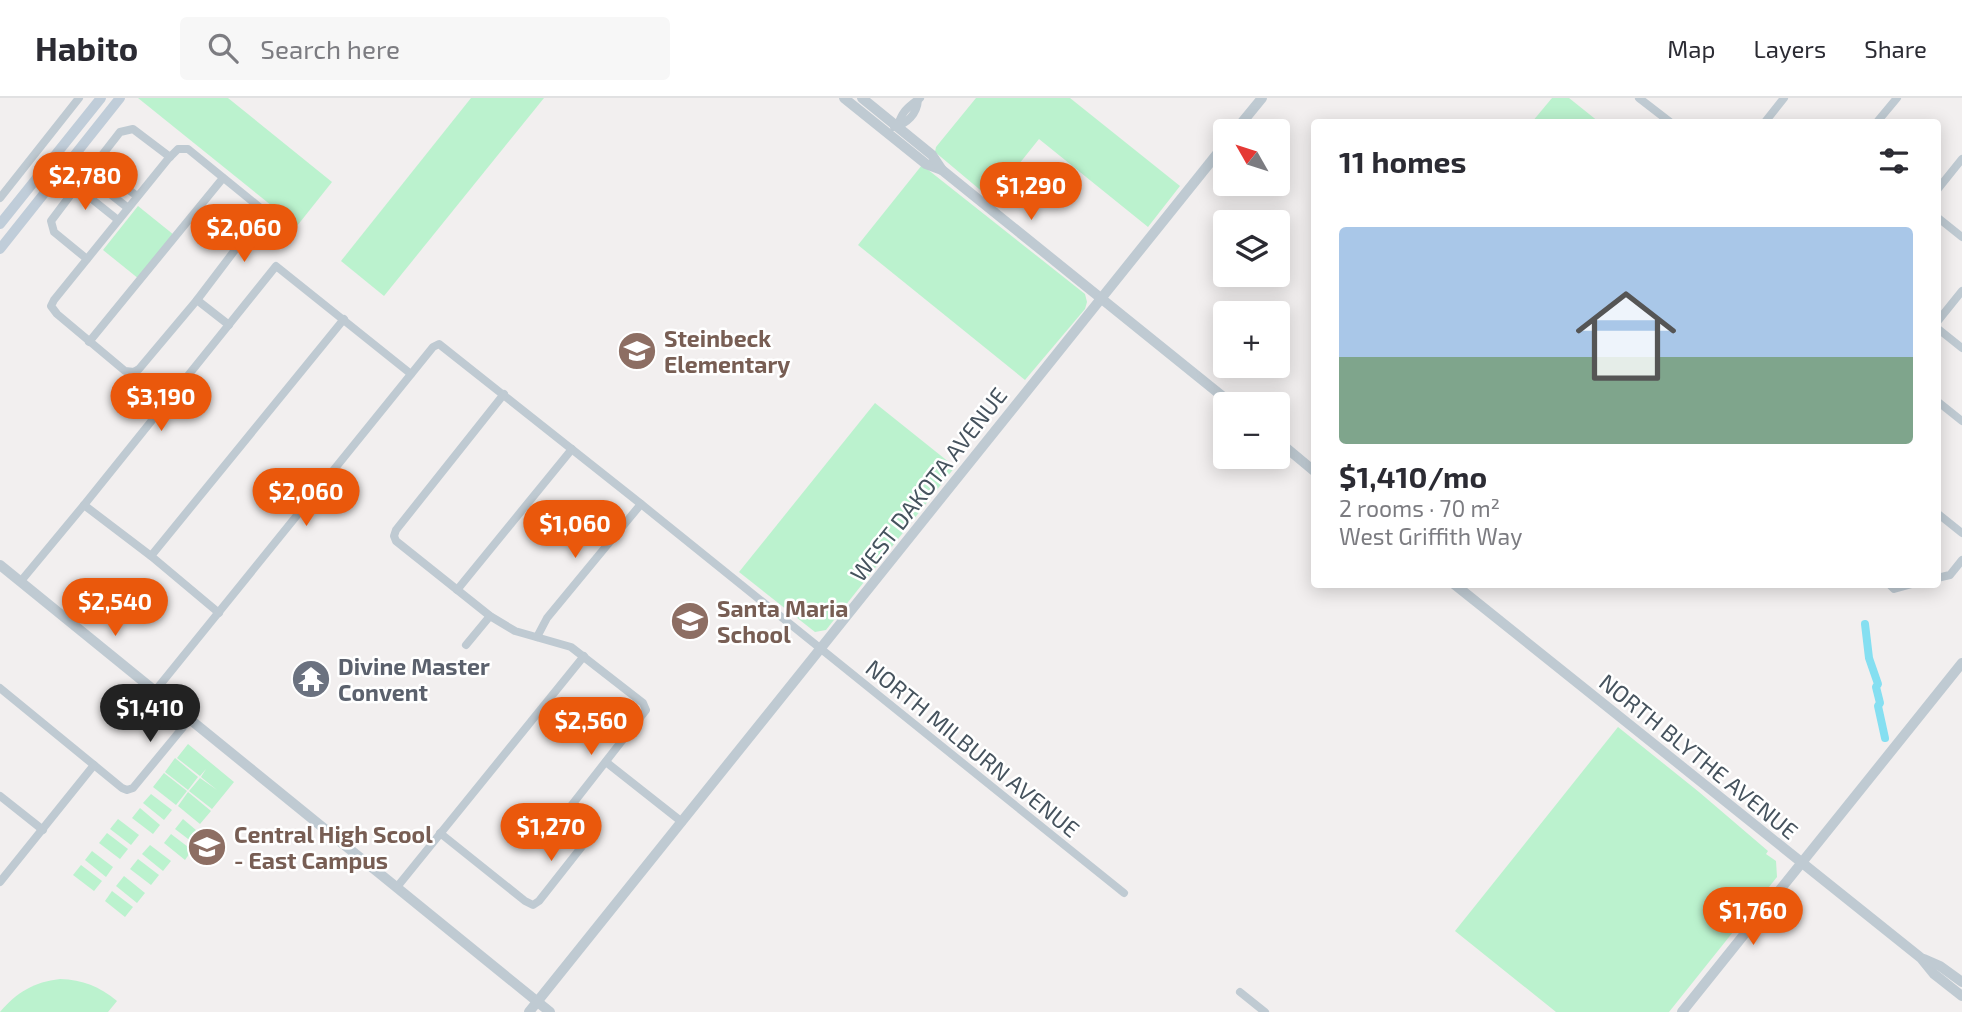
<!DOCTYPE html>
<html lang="en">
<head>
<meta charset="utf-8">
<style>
	:root { --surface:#fff; --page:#f7f7f7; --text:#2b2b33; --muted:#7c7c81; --line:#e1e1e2; --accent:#ea580c }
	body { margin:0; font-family:"Exo 2",sans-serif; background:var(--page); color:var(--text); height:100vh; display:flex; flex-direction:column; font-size:26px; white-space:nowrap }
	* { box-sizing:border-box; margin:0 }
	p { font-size:23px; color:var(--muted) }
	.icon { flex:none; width:38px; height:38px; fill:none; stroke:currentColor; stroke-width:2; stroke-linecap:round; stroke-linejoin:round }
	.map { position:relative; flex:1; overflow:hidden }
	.drawer { position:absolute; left:1311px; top:21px; width:630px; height:469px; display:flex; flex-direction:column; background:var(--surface); border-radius:7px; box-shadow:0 4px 18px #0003 }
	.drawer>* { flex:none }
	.needle { width:46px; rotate:309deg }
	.fabs { position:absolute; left:1213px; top:21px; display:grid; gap:14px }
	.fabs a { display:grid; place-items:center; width:77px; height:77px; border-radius:7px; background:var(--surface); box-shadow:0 4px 18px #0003; font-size:35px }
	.price { position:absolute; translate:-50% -60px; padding:0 16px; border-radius:24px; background:var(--accent); color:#fff; font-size:23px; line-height:46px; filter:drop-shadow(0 2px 4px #0008) }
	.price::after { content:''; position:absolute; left:50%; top:42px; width:21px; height:16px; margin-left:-10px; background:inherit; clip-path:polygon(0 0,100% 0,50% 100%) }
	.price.active { background:#222; color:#fff }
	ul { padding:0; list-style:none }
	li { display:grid; align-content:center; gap:14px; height:371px; padding:0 28px }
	li span { display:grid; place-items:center; height:217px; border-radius:7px; color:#555 }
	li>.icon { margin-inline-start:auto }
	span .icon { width:126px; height:126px; fill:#fffc; stroke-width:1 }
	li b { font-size:30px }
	h2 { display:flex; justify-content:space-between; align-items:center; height:84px; padding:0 28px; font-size:30px }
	header { display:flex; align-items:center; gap:42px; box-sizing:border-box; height:98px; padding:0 35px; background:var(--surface); border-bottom:2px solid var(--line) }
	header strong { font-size:33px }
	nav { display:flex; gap:38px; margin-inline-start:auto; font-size:24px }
	.search { width:490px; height:63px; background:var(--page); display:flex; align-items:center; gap:18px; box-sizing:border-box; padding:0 24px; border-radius:7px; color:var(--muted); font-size:26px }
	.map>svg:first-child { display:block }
	.green { fill:#bbf2ce }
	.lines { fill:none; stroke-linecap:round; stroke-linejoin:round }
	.canal { stroke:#85dff1; stroke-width:8 }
	.minor { stroke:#bfcad2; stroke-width:8 }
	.tertiary { stroke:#bfcad2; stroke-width:10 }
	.secondary { stroke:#c0cdd9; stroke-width:10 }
	.labels { text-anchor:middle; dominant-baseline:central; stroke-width:5; stroke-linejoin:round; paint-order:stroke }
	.education-label { font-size:23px; font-weight:bold; fill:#785e54; stroke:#fff; text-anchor:start }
	.street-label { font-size:23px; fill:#46535e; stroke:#fff }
	.worship-label { font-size:23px; font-weight:bold; fill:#5b616d; stroke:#fff; text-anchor:start }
</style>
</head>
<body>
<header>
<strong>Habito</strong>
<div class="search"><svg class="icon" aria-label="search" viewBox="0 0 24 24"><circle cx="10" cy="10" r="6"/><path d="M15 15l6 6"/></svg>Search here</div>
<nav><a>Map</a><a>Layers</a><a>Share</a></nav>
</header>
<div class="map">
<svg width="1962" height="914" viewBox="0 0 1962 914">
	<rect width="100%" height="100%" fill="#f2efef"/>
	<g class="green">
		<polygon points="138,0 228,0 332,84 297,128"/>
		<polygon points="471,0 544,0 384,198 341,163"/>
		<polygon points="976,0 1070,0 1180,88 1148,129 1039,41 991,101 935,54 936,49"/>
		<polygon points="1552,0 1569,0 1599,24 1532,24"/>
		<polygon points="922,67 1085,196 1087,204 1085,211 1025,282 858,147"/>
		<polygon points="138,108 174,137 139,181 103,152"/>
		<polygon points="875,305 955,369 826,532 815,534 739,474"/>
		<polygon points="1618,629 1699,694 1768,753 1766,756 1776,763 1777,779 1669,914 1556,914 1455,833"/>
		<polygon points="188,646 234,684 212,711 189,693 200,680 217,692 201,679 206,671 200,678 177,660"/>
		<polygon points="175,660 198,679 188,692 165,674"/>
		<polygon points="164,675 187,693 176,707 153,689"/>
		<polygon points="188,694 211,713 200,726 178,708"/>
		<polygon points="151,696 172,712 164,722 143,705"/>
		<polygon points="140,710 160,727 153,736 132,720"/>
		<polygon points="118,721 139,737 131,747 110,731"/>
		<polygon points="183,721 203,738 196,747 175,731"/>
		<polygon points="107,735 128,751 120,761 99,745"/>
		<polygon points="171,736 192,752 185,762 164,745"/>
		<polygon points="150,747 171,763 163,773 142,756"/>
		<polygon points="92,753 113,769 106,779 85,762"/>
		<polygon points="138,761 159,777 151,787 130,771"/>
		<polygon points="81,767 102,783 94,793 73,777"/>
		<polygon points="124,778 145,795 137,805 116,788"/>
		<polygon points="112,793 133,809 125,819 105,803"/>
		<path d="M60 881C83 882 99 888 117 903L108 914H0C17 894 34 884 60 881Z"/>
	</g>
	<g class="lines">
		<polyline class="canal" points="1865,526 1869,560 1878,586 1876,589 1880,605 1878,608 1885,640"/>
		<g class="minor">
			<polyline points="1639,0 1670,24"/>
			<polyline points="1765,24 1784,0"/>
			<polyline points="1877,24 1897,0"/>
			<path d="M894 29C907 26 917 16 918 2"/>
			<path d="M897 29C903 12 907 10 920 0"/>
			<polygon points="178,51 188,51 263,112 263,115 197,202 139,271 134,274 125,273 57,216 51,208 54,202 168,61"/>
			<polyline points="70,64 128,110"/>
			<polyline points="1937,92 1962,61"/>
			<polyline points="137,98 103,73 99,61 120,34 133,31 170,59"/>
			<polyline points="0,100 79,0"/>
			<polyline points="1937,119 1962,139"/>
			<polyline points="87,161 54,134 51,123 72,95 83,94 118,122"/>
			<polyline points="197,202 229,227"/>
			<polyline points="1937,224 1962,193"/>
			<polyline points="1937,230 1962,250"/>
			<polyline points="89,244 223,80"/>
			<polyline points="1937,303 1962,323"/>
			<polyline points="84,407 151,458 219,515"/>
			<polyline points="1937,415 1962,435"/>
			<polyline points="151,458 344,221"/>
			<polyline points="1937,480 1950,477 1962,462"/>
			<polyline points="21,483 84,407 276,168 411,276"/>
			<polyline points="1889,486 1894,491 1912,486"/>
			<polyline points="457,492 572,351"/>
			<polyline points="537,539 547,520 641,406"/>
			<polyline points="466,547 490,518"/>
			<polyline points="0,590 122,690 127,692 133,690 189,622"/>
			<polyline points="155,593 433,249 439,246 641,406 1124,795"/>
			<polyline points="606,664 682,724"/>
			<polyline points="0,698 43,732"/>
			<path d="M440 735 525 803 533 807 539 803 587 742 586 732C576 725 568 722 571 708L646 612 643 605 571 549 515 533 490 518 396 443 394 438 396 432 504 296"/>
			<polyline points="0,784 94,667"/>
			<polyline points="397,789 584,558"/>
			<polyline points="1240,894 1265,914"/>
		</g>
		<g class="tertiary">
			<polyline points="844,0 926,66 942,72 1232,306"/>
			<polyline points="862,0 932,57 942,72"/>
			<polyline points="1235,33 1262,0"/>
			<polyline points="1278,343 1314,373"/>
			<polyline points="0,467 550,914"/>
			<polyline points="1454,486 1921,860 1934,876 1962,898"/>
			<polyline points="1924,861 1940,868 1962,884"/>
			<polyline points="529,914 1225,46"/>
			<polyline points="1682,914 1962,565"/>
		</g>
		<g class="secondary">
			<polyline points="0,126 101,0"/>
			<polyline points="0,151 120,0"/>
		</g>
	</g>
	<defs>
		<g id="school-disc" transform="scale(2.0125)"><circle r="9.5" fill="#8d6e63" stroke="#fff"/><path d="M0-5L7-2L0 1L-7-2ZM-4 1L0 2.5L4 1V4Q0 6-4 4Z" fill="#fff"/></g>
		<g id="temple-disc" transform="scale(2.0125)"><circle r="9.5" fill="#6b7280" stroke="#fff"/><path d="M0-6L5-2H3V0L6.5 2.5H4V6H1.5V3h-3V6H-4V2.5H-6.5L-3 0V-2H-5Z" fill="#fff"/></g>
	</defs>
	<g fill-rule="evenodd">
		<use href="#school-disc" x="637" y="253"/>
		<use href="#school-disc" x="690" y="523"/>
		<use href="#temple-disc" x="311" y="581"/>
		<use href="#school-disc" x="207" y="749"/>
	</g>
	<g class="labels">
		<g class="education-label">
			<text x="664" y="240">Steinbeck<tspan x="664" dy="26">Elementary</tspan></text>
			<text x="717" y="510">Santa Maria<tspan x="717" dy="26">School</tspan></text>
			<text x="234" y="736">Central High Scool<tspan x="234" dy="26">- East Campus</tspan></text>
		</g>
		<g class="street-label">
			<text transform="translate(928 386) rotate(-52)">WEST DAKOTA AVENUE</text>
			<text transform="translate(973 650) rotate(39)">NORTH MILBURN AVENUE</text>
			<text transform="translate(1699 658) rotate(39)">NORTH BLYTHE AVENUE</text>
		</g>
		<g class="worship-label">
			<text x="338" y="568">Divine Master<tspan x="338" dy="26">Convent</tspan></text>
		</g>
	</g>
</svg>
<div class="fabs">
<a><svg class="needle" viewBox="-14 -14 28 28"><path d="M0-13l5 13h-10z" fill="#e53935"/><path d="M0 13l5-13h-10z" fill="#7c7c81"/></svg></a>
<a><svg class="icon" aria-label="layers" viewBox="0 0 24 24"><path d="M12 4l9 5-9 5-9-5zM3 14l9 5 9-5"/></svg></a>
<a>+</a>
<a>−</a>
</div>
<b class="price" style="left:85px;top:114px">$2,780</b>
<b class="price" style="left:1031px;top:124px">$1,290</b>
<b class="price" style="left:244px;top:166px">$2,060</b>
<b class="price" style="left:161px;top:335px">$3,190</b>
<b class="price" style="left:306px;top:430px">$2,060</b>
<b class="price" style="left:575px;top:462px">$1,060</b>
<b class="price" style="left:115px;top:540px">$2,540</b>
<b class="price active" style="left:150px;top:646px">$1,410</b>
<b class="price" style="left:591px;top:659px">$2,560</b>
<b class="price" style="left:551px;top:765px">$1,270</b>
<b class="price" style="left:1753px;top:849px">$1,760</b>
<section class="drawer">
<h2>11 homes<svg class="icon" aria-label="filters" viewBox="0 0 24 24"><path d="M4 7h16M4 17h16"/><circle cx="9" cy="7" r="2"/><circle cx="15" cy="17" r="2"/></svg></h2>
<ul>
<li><span style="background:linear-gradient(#a9c7e8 60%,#7fa58c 0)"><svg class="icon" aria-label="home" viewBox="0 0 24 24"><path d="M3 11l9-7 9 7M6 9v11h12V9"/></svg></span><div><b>$1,410/mo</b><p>2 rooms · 70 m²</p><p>West Griffith Way</p></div></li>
</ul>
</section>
</div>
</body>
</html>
